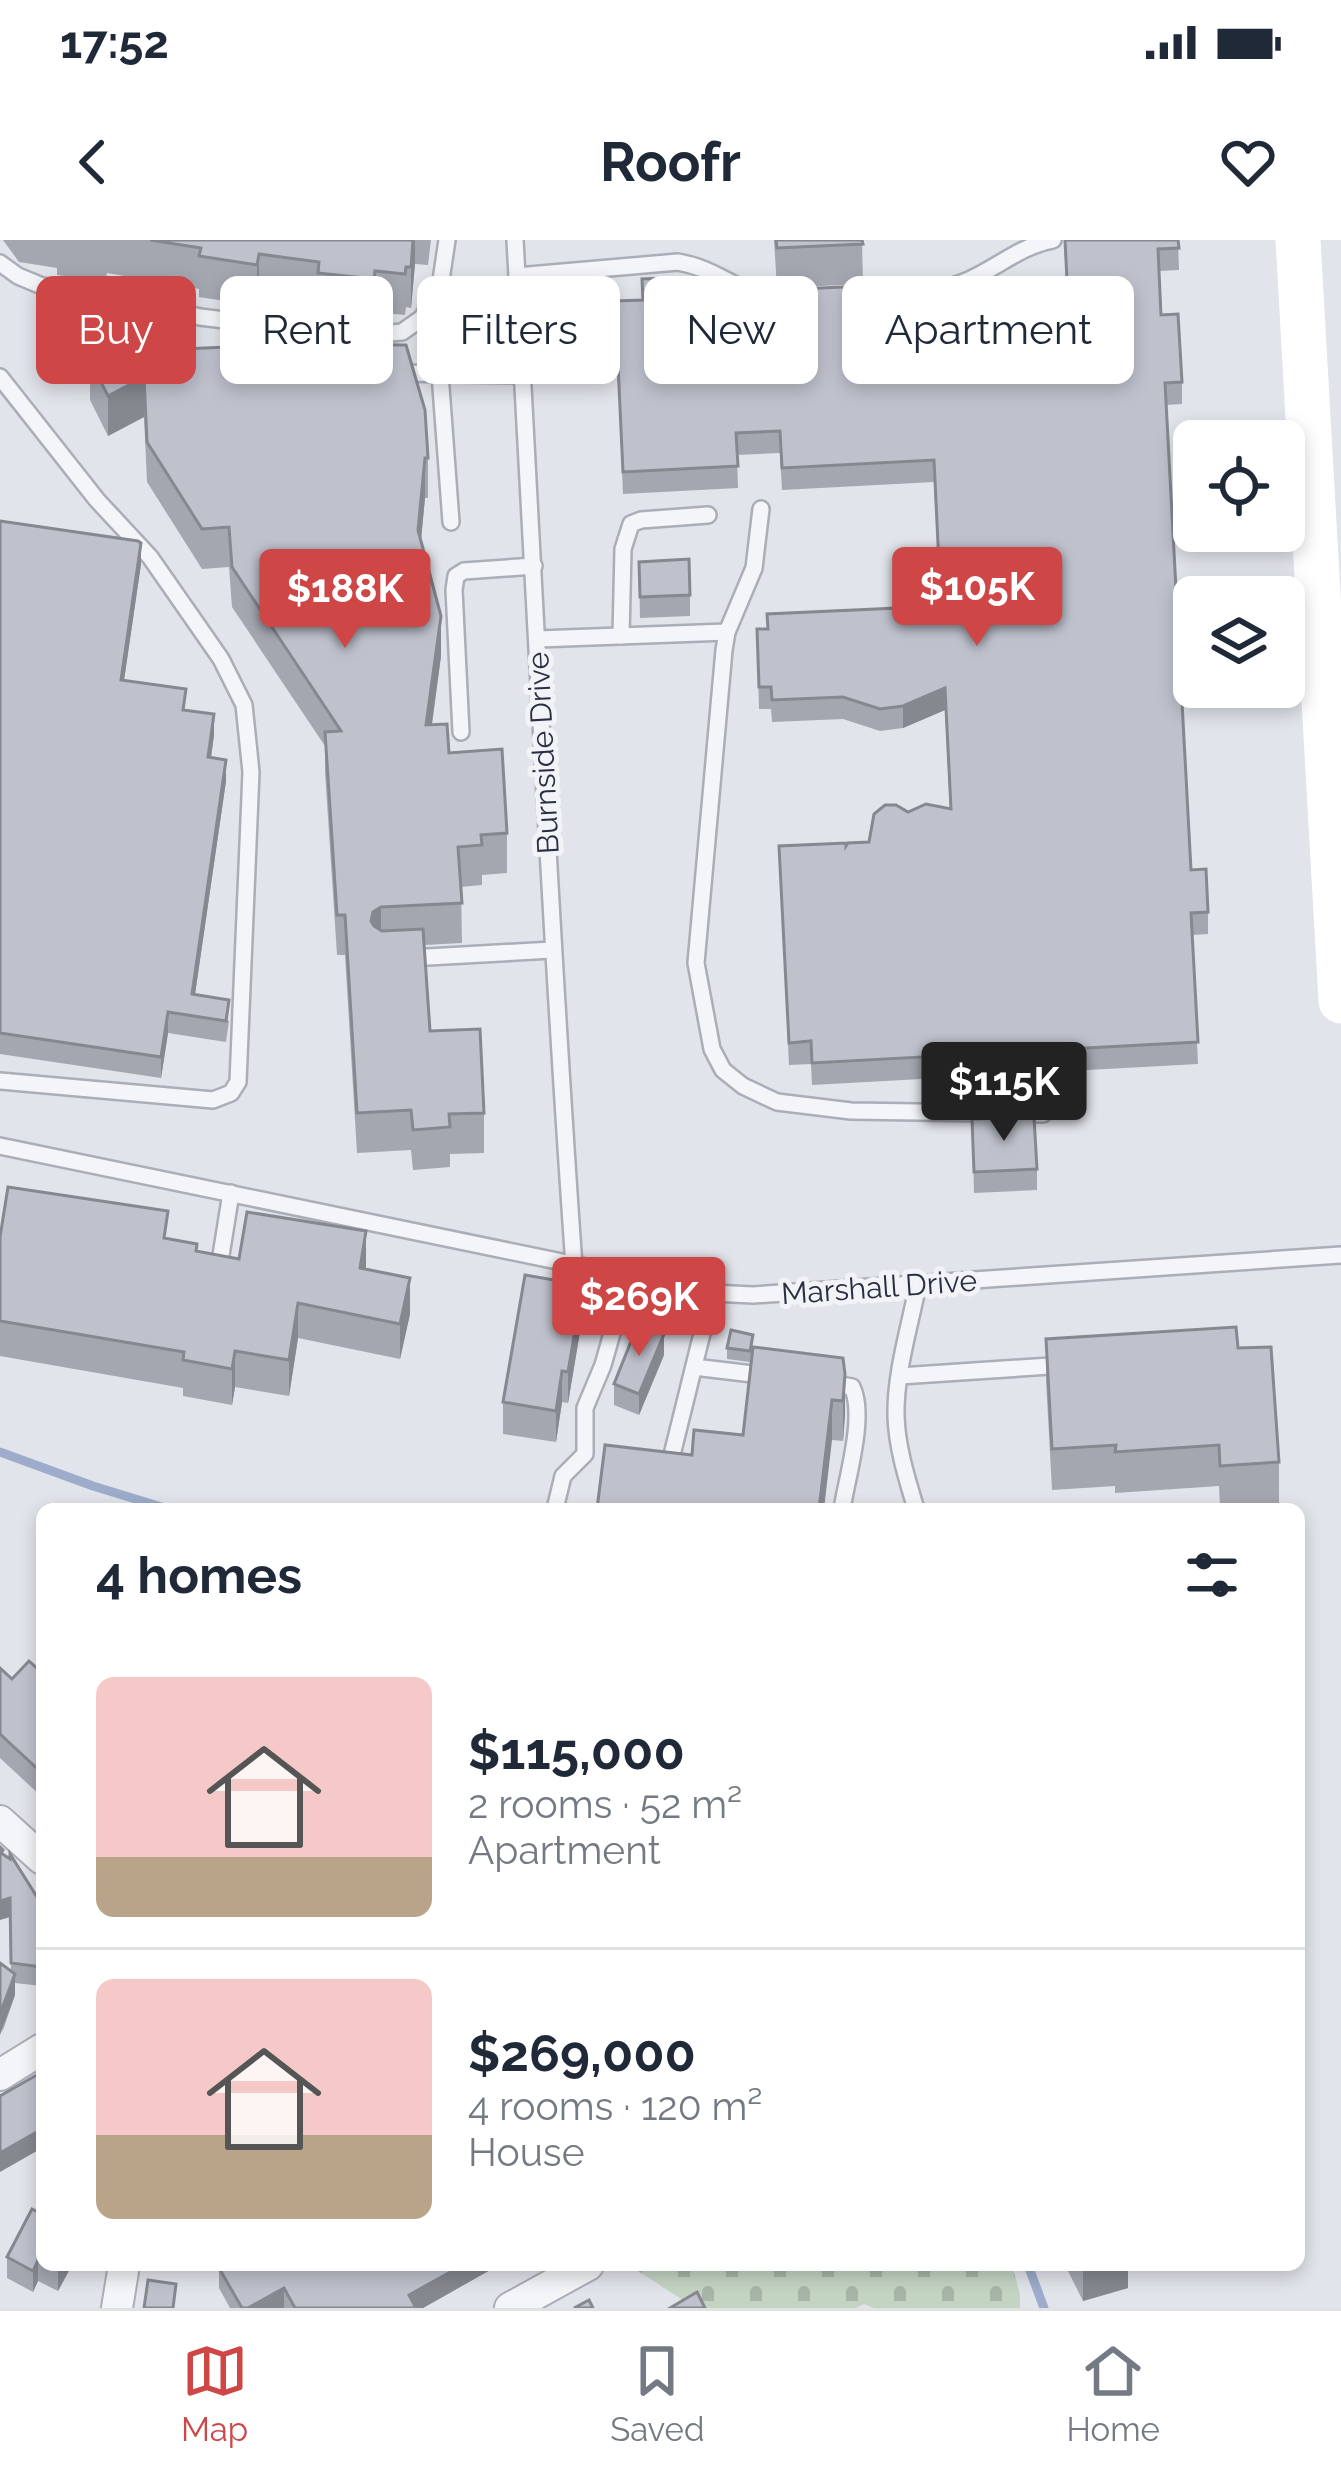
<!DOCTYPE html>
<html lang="en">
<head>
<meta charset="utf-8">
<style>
	:root { --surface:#fff; --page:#f6f6f7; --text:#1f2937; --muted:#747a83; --line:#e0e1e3; --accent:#cf4647 }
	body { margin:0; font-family:Raleway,sans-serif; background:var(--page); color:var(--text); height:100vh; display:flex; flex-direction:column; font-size:45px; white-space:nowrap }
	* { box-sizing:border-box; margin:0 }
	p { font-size:39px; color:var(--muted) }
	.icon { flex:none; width:66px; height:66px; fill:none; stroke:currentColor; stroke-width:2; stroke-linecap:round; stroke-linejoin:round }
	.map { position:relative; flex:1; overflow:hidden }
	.drawer { position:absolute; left:36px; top:1263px; width:1269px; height:768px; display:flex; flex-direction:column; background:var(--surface); border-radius:18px; box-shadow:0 6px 18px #0003 }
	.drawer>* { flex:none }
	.hud { position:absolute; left:36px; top:36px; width:1269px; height:108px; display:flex; gap:24px }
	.fabs { position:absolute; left:1173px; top:180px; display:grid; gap:24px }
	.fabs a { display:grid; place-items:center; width:132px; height:132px; border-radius:18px; background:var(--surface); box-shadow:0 6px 18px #0003; font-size:60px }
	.price { position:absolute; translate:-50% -102px; padding:0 27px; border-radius:12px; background:var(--accent); color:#fff; font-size:39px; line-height:78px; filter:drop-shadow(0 3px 6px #0008) }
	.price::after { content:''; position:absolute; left:50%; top:72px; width:36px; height:27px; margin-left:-18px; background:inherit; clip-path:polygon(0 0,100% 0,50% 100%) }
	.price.current { background:#222; color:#fff }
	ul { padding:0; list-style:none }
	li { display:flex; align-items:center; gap:36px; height:300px; padding:0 60px }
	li+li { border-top:3px solid var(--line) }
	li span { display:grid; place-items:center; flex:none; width:336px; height:240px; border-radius:18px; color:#555 }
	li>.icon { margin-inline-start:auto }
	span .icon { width:144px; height:144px; fill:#fffc; stroke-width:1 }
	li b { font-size:51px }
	h2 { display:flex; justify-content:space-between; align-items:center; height:144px; padding:0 60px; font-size:51px }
	.pill { padding:0 42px; border-radius:18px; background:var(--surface); box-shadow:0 6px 18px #0003; font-size:42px; line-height:108px }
	.pill.current { background:var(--accent); color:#fff }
	.status { display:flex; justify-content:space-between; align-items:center; height:84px; padding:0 60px; background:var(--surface); direction:ltr }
	.status svg { height:33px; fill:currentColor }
	header { display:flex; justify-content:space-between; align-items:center; height:156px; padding:0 60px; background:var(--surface); font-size:54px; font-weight:700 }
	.tabs { display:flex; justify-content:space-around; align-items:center; height:168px; border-top:3px solid var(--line); background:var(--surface); font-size:33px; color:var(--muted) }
	.tabs a { display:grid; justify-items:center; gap:6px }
	.tabs .current { color:var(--accent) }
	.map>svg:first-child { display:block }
	.cemetery { fill:url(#cemetery-stones) }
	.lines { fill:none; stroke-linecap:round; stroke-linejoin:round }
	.stream { stroke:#9cacca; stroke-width:9 }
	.lane-casing { stroke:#aaaeb8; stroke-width:20 }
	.street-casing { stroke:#aaaeb8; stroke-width:34 }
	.lane { stroke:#f4f5f8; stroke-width:15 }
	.street { stroke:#f4f5f8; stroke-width:30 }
	.secondary { stroke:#fff; stroke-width:45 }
	.wall { fill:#a4a7b0 }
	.shaded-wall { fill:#868890 }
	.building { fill:#bfc2cd; stroke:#868890; stroke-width:3 }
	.labels { text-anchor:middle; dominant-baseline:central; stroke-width:10; stroke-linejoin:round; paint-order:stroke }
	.street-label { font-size:30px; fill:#292f42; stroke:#f1f3f7 }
</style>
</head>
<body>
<div class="status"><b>17:52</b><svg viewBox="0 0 49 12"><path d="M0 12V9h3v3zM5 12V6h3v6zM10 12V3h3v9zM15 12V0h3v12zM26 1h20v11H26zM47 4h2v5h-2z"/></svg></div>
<header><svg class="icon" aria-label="back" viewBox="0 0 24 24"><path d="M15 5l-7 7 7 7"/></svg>Roofr<svg class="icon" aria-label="heart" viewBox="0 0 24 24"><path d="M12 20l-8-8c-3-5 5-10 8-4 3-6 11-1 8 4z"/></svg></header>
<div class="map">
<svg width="1341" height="2068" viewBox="0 0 1341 2068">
	<defs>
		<pattern id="cemetery-stones" width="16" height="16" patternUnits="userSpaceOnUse" patternTransform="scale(3)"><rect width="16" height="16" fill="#c4d4c3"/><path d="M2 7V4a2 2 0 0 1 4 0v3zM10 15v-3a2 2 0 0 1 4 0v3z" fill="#a8b6a9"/></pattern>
	</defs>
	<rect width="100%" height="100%" fill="#e1e4ea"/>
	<polygon class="cemetery" points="629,2025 1012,2025 1020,2054 1020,2068 874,2068 864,2064 856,2068 695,2068"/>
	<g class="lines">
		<g class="stream">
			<polyline points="0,1212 93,1246 168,1269"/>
			<polyline points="1028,2025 1044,2068"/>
		</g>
		<g class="lane-casing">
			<g id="lane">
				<path d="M515 0C534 342 550 684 574 1026"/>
				<polyline points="0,23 18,36 42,46 121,58 200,77 356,96 402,92 422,78 440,47 447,0"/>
				<path d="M517 36 678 22C725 30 740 60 793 59"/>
				<path d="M936 49C981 45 1011 7 1053 0"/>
				<polyline points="395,133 522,135"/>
				<polyline points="440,134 451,282"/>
				<polyline points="0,137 97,260 150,317 221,419 244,465 251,532 238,842 231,853 213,860 0,841"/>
				<polyline points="761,269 754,328 727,392 724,410 696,723 712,809 723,830 743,846 777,862 851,871 1043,874"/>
				<polyline points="621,396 623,309 631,284 641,280 708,275"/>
				<polyline points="538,399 727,392"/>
				<polyline points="461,492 454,350 456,336 464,331 534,326"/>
				<polyline points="410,718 552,710"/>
				<polyline points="0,906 712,1053 753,1055 1341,1015"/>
				<polyline points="218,1034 231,953"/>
				<polyline points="694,1127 769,1136"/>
				<polyline points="900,1136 1065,1125"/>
				<path d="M829 1143 852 1147C866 1176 847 1237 842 1269"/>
				<polyline points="668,1231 712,1053"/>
				<polyline points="555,1269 563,1236 585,1214 585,1168 603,1125 628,1037"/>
				<path d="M916 1269C907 1239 897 1208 896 1176 895 1133 910 1086 918 1044"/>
			</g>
		</g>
		<g class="street-casing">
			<g id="street">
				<polyline points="0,1581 42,1619"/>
				<polyline points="0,1835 42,1809"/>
				<polyline points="117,2068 124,2025"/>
				<polyline points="510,2068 588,2025"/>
			</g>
		</g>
		<use href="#lane" class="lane"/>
		<use href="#street" class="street"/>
		<polyline class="secondary" points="1298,0 1341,761"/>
	</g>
	<g class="wall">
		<polygon points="3,0 431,0 428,25 415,24 411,68 406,67 405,75 375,72 374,79 318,74 318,63 259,55 257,66 199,57 199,49 107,33 105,42 57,35 57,28 19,22"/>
		<polygon points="774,0 862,0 863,44 777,48"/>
		<polygon points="1064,0 1178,0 1179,30 1159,31 1161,75 1182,142 1182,164 1166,165 1191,630 1208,672 1208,694 1192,695 1198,824 1069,831 1069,848 1046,849 1046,852 977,855 976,836 812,845 811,824 789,825 779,606 846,606 869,602 908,572 950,568 945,470 903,488 880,491 843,479 772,482 771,469 759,469 757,389 940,366 934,242 782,250 780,213 737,215 738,248 623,254 615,61 670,60 731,94 773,91 773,55 1066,40"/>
		<polygon points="124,118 428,218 428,258 425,258 421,300 441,416 432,485 449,513 507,593 507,633 482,635 482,645 461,647 462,703 424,705 430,791 484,873 484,913 450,914 450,927 413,930 411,910 357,913 345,715 337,715 325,532 325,506 232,367 229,327 202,329 147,242 144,177 108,196 90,160 90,120"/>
		<polygon points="0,281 141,324 124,440 186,470 214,495 211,518 226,541 195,754 229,781 226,802 168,793 161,838 0,814"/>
		<polygon points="639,322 690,355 690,376 640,378"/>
		<polygon points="972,879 1037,929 1037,950 974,953"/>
		<polygon points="0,997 168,999 197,1011 239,1019 366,1029 410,1074 400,1119 298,1098 289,1156 235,1147 232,1165 183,1156 183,1148 0,1116"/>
		<polygon points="577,1054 581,1086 568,1163 562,1162 556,1202 503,1194 503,1162"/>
		<polygon points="1046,1099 1238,1108 1279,1222 1279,1263 1220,1267 1219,1246 1115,1253 1115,1246 1052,1250 1046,1140"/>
		<polygon points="753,1107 843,1118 845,1174 843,1201 832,1200 692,1215 743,1195 753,1107 750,1122 727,1119 727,1108"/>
		<polygon points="664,1115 639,1175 614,1165 614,1144"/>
		<polygon points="0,1428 12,1439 42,1433 42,1557 0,1518"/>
		<polygon points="3,1614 42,1665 42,1746 15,1743 15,1755 2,1793 11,1731 10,1677"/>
		<polygon points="42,1974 42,2025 72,2025 58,2051 38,2041 33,2052 7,2038 7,2017"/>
		<polygon points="224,2025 499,2025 423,2068 230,2068 219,2048 219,2028"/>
		<polygon points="1065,2025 1128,2025 1128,2048 1083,2061"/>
	</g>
	<g class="shaded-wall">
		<polygon points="413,0 415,0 415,24 411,68 411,27"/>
		<polygon points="259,14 259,55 257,66 257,25"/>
		<polygon points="144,137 144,177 108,196 108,156"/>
		<polygon points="425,218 425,258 418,330 418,290"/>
		<polygon points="141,303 141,324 121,461 121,440"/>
		<polygon points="441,376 441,416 426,526 426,485"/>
		<polygon points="945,448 945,470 903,488 903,466"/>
		<polygon points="214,474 214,495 208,538 208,517"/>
		<polygon points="226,520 226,541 192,775 192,754"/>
		<polygon points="381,667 381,707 371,681 373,672"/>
		<polygon points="168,772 168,793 161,838 161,817"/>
		<polygon points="366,991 366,1027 360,1064 360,1028"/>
		<polygon points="410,1038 410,1074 400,1119 400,1084"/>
		<polygon points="581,1055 581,1086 568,1163 568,1132"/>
		<polygon points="298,1063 298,1098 289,1156 289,1120"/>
		<polygon points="664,1094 664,1115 639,1175 639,1154"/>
		<polygon points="235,1111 235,1147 232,1165 232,1129"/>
		<polygon points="562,1131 562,1162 556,1202 556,1171"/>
		<polygon points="845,1134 845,1174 843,1201 843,1161"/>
		<polygon points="832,1160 832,1200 824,1269 819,1269"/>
		<polygon points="10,1658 10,1677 0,1680 0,1661"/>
		<polygon points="15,1734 15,1755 0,1795 0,1774"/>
		<polygon points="42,1889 42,1908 0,1932 0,1913"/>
		<polygon points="38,2020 38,2041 33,2052 33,2031"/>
		<polygon points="61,2025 72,2025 58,2051 58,2030"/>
		<polygon points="463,2025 499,2025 423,2068 409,2068 409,2055"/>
		<polygon points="1083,2025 1128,2025 1128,2048 1083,2061"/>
		<polygon points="284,2048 284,2068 248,2068"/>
	</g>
	<g class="building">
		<polygon points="150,0 413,0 411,27 406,27 405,34 375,31 374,39 318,33 319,22 259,14 257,25 199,16 201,8"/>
		<polygon points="776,0 862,0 863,4 777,8"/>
		<polygon points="1065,0 1178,0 1179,8 1158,9 1161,75 1178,74 1182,142 1165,143 1191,630 1206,629 1208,672 1191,673 1198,802 1068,809 1069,826 1046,827 1046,830 977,833 976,814 812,823 811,801 789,803 779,606 846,603 846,606 848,603 869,602 874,574 885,565 896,565 908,572 926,564 951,569 945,448 903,466 880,469 843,457 772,460 771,447 759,447 757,389 768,389 767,374 941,366 934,220 782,228 780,191 736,193 738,226 623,232 615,61 643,60 642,39 668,38 670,60 729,58 731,94 774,91 773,55 779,55 778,50 864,46 865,51 1067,40"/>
		<polygon points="295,104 406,105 425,170 428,218 425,218 418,290 441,376 426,485 447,484 449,513 502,509 507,593 481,595 482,605 458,607 462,663 381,667 373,672 371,681 374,686 382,691 423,689 430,791 480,789 484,873 449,874 450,887 413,890 411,870 357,873 345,675 337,675 325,492 341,491 232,327 229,287 202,289 147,202 144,137 108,156 90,120 105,112 121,111 124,118 133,123 159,110"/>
		<polygon points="0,281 138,301 141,303 121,440 186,449 183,470 214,474 208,517 226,520 192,754 229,760 226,781 168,772 161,817 0,793"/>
		<polygon points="689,319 690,355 640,357 639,322"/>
		<polygon points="1034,877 1037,929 974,932 972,879"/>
		<polygon points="8,947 168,971 164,998 197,1004 196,1011 239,1019 247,972 366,991 360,1028 410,1038 400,1084 298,1063 289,1120 235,1111 232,1129 183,1120 184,1112 0,1081 0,997"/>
		<polygon points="525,1035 577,1044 575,1054 581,1055 568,1132 562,1131 556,1171 503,1162"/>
		<polygon points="638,1084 664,1094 639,1154 614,1144"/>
		<polygon points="1236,1087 1238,1108 1271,1107 1279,1222 1220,1226 1219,1205 1115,1212 1116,1205 1052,1209 1046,1099"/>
		<polygon points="731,1090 753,1095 750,1111 727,1108"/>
		<polygon points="753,1107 843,1118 845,1134 843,1161 832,1160 819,1269 597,1269 605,1205 692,1215 694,1190 743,1195"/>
		<polygon points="29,1421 42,1433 42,1533 0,1494 0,1428 12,1439"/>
		<polygon points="0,1607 3,1610 1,1613 10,1619 10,1614 42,1665 42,1727 11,1723 10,1658 0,1661"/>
		<polygon points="0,1723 15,1734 0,1774"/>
		<polygon points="42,1832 42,1889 0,1913 0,1856"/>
		<polygon points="32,1969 42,1974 42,2022 38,2020 33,2031 7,2017"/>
		<polygon points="224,2025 463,2025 409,2055 416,2068 295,2068 284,2048 248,2068 242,2068 219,2028"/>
		<polygon points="148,2040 176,2044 173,2068 144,2068"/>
		<polygon points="697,2052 705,2068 670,2068"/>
		<polygon points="589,2060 593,2068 574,2068"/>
	</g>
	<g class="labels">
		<g class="street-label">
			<text transform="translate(543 513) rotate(-93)">Burnside Drive</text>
			<text transform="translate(879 1047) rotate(-4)">Marshall Drive</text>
		</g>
	</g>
</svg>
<div class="fabs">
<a><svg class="icon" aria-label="locate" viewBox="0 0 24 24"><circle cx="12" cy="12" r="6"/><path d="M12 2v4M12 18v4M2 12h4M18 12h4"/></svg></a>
<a><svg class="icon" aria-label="layers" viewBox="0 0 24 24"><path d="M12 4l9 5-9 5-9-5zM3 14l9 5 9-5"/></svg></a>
</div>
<b class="price" style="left:977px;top:409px">$105K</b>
<b class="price" style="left:345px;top:411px">$188K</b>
<b class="price current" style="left:1004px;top:904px">$115K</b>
<b class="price" style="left:639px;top:1119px">$269K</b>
<div class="hud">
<a class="pill current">Buy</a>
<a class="pill">Rent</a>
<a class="pill">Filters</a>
<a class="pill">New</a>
<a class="pill">Apartment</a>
</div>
<section class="drawer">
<h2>4 homes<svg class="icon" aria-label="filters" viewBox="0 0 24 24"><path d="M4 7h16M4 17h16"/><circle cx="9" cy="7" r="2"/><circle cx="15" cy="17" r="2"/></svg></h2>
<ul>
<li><span style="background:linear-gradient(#f6c9c9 75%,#b9a48a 0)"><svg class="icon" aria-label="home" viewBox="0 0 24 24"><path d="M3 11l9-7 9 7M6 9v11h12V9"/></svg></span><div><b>$115,000</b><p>2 rooms · 52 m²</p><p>Apartment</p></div></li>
<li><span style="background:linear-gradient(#f6c9c9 65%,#b9a48a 0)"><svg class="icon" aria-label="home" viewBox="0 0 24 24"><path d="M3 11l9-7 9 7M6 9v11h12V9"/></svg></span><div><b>$269,000</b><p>4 rooms · 120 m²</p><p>House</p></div></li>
</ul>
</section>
</div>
<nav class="tabs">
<a class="current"><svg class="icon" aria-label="map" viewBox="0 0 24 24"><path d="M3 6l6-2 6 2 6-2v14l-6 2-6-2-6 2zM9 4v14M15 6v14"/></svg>Map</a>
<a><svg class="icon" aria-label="saved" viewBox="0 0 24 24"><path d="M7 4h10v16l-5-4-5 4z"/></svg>Saved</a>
<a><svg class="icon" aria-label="home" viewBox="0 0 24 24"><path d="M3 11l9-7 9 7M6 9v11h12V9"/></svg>Home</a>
</nav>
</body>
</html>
